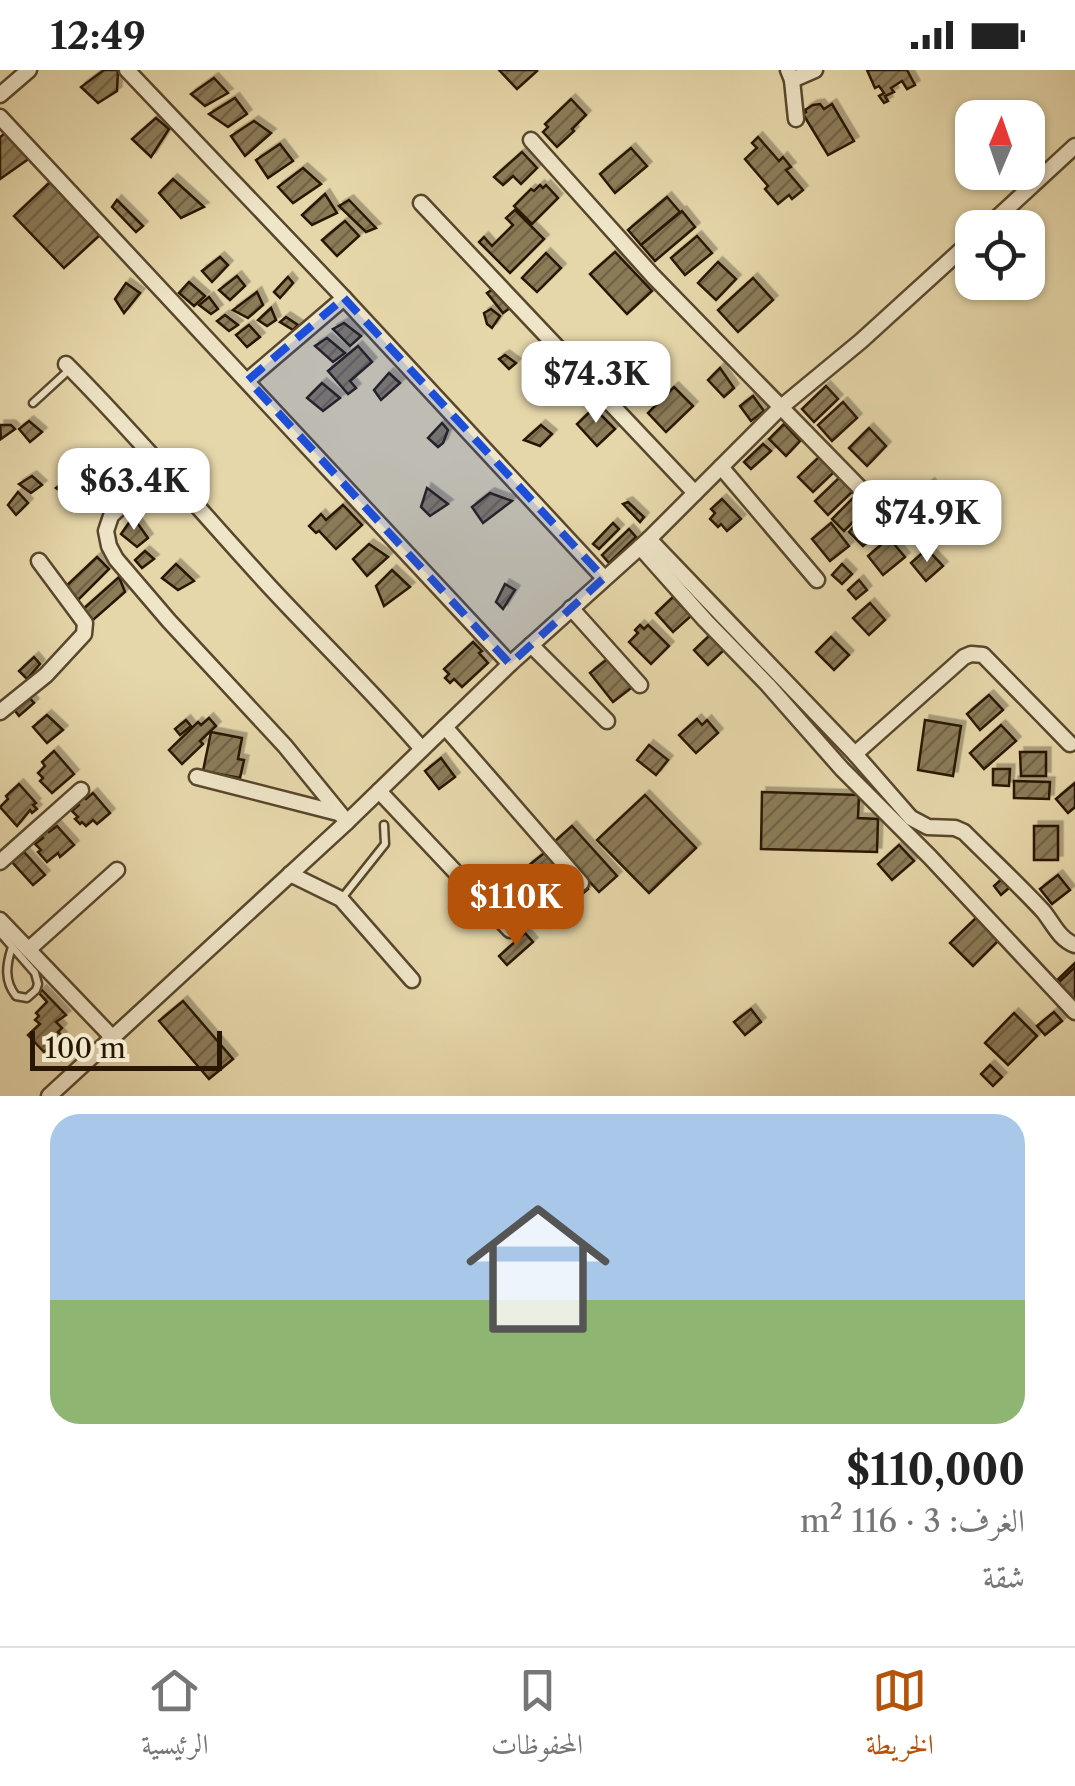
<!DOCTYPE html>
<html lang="ar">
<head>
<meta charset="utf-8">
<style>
	:root { --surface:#fff; --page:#f6f6f6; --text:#222; --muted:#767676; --line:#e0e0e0; --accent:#b45309 }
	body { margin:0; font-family:"Libre Caslon Text",Amiri,serif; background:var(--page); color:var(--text); direction:rtl; height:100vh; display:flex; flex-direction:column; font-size:38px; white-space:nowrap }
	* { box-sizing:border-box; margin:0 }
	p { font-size:32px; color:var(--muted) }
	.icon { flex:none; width:55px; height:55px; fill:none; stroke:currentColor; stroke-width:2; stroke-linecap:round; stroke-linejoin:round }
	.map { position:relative; height:1026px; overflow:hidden; direction:ltr }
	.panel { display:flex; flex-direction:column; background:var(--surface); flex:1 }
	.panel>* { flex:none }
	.needle { width:65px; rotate:2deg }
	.tools { position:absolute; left:955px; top:30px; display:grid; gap:20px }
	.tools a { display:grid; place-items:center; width:90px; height:90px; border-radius:20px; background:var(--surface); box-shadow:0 2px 8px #0004; font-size:50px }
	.scale { position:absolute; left:30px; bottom:25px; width:192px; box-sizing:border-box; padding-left:10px; border:5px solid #291702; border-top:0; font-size:28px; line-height:35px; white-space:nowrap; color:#291702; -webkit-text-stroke:8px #efe5c8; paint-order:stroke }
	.price { position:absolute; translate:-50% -85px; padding:0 22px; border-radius:20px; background:#fff; color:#222; font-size:32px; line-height:65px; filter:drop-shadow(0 2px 5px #0008) }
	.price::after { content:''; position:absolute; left:50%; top:60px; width:30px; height:22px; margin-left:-15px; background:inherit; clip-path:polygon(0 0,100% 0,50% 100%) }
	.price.active { background:var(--accent); color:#fff }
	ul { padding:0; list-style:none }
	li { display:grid; align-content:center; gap:20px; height:530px; padding:0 50px }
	li span { display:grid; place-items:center; height:310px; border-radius:30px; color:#555 }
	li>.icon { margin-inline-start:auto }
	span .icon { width:180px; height:180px; fill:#fffc; stroke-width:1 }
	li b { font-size:42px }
	.status { display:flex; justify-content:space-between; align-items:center; height:70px; padding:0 50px; background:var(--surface); direction:ltr }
	.status svg { height:28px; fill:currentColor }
	.dock { display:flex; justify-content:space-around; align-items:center; height:140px; border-top:2px solid var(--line); background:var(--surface); font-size:28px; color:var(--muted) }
	.dock a { display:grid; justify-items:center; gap:5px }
	.dock .active { color:var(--accent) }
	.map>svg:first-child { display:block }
	.building { fill:url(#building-hatch); stroke:#291702; stroke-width:2.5; filter:url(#shadow) }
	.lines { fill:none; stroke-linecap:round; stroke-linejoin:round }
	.service-casing { stroke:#58472c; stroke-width:11 }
	.minor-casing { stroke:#58472c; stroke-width:19 }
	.service { stroke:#efe5c8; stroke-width:6 }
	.minor { stroke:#efe5c8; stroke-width:14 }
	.marked { fill:#1d4ed8; fill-opacity:0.2; stroke:#1d4ed8; stroke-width:8; stroke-dasharray:20 12; stroke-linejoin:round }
</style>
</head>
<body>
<div class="status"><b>12:49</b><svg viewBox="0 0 49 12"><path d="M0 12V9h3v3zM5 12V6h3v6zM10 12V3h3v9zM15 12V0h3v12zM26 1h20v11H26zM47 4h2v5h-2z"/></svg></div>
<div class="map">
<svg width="1075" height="1026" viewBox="0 0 1075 1026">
	<defs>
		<pattern id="building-hatch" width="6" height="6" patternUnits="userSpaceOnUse" patternTransform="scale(2.5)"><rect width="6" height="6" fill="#8b7b59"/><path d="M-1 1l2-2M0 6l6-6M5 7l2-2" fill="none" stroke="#726447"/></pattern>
		<filter id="shadow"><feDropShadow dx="4.5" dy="-4.5" stdDeviation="0" flood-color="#0004"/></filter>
	</defs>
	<rect width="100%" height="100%" fill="#e6d7aa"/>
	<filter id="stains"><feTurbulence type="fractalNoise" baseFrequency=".002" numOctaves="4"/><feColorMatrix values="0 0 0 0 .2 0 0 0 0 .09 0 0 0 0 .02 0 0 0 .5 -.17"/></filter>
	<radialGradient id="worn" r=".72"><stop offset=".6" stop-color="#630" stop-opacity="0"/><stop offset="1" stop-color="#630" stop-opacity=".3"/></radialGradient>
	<g class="building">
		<polygon points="104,0 118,0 117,21 98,33 81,17"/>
		<polygon points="499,0 536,0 537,1 517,19"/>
		<polygon points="867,0 907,0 915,15 907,19 902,11 891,18 894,22 885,26 888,31 884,33 879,26 884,23 879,16 875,18"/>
		<polygon points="214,8 228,23 205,36 191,24"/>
		<polygon points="235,28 247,44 228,57 209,44"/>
		<polygon points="571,29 586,45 572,59 574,61 557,77 543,62 548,57 545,54"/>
		<polygon points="820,34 824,39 832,34 854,71 828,85 803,44 806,42 805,40 813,35"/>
		<polygon points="156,48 169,59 151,87 132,69"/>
		<polygon points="254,51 271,63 245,86 231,66"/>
		<polygon points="9,60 30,88 0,109 0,67"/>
		<polygon points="758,67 779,91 783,87 791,97 786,100 803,120 792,129 789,125 778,134 765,119 768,116 745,89 757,78 752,73"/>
		<polygon points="280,74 293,91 268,108 256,90"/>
		<polygon points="631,78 647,96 615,123 600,104"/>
		<polygon points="522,82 537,98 521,114 513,106 503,115 494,107"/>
		<polygon points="303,98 321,114 293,133 278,117"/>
		<polygon points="173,109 204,137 181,148 159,123"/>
		<polygon points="50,112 100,165 64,198 14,146"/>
		<polygon points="540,115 543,118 546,115 558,128 532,154 514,136 531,119 534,121"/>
		<polygon points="325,124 337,143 312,155 302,145"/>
		<polygon points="667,127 680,142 641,175 628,160"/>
		<polygon points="117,130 143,156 136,162 112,137"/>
		<polygon points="349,130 376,158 366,162 339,136"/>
		<polygon points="515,140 544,169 510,203 479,172 484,167 492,176 513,155 506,148"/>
		<polygon points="682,141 695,157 655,191 641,175"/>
		<polygon points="345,151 359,166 337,186 322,170"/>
		<polygon points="697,166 712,183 685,205 671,188"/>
		<polygon points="972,175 972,189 966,196 959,188"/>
		<polygon points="615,182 652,221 627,244 590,204"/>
		<polygon points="546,183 561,198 537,222 522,208"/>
		<polygon points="220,187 228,195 212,212 202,201"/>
		<polygon points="718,192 736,209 716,230 698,213"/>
		<polygon points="237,206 245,216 230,230 219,220"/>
		<polygon points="288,207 293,213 280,228 274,222"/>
		<polygon points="753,208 773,230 738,262 718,240"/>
		<polygon points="189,212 205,226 194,236 179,223"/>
		<polygon points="126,213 140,223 124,243 115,229"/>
		<polygon points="493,219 510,238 503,243 487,223"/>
		<polygon points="257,222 263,235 248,248 233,240"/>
		<polygon points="209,227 218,239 211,244 199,235"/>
		<polygon points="271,238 276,250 267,256 258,250"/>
		<polygon points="491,239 500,246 492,258 487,254 484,243"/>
		<polygon points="225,245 238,255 229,261 217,251"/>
		<polygon points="286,247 298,255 293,260 280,252"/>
		<polygon points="344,253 361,266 350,276 333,259"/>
		<polygon points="249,255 260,267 247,277 236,265"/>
		<polygon points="327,268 345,283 333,292 315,276"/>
		<polygon points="358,276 372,292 350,311 356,318 348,324 328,301"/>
		<polygon points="505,285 516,293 509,299 499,289"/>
		<polygon points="653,285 659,293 656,295 662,303 655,309 657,311 648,319 645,315 638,320 627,306 643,288 645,291"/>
		<polygon points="720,298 734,318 724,327 708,310"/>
		<polygon points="389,303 400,313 381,330 374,320"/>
		<polygon points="322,313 340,328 323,341 307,328"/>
		<polygon points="826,316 838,329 814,352 802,339"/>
		<polygon points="674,317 693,336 666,362 648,343"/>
		<polygon points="753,326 764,341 751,351 740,336"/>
		<polygon points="843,332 857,348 832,371 818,355"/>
		<polygon points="598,334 604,340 600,344 615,359 597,376 577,354"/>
		<polygon points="29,351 42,362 30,372 19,359"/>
		<polygon points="442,353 448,360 443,373 438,377 428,368"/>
		<polygon points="784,354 800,371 786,386 769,369"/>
		<polygon points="0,355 11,355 15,359 1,369"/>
		<polygon points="541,355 552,364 540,376 524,370"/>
		<polygon points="869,358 886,376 867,396 849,378"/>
		<polygon points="763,374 771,381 751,399 744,392"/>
		<polygon points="819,387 834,402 813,422 798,407"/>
		<polygon points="83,398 97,416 70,428 56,418"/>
		<polygon points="32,406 42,415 31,423 19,414"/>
		<polygon points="841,406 854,420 828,445 815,431"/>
		<polygon points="930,413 956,443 934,462 908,432"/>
		<polygon points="427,418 448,434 430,446 421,437"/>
		<polygon points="18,422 28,433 16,445 8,435"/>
		<polygon points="490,423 512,431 483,453 472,437"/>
		<polygon points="858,423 870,435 844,461 832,449"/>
		<polygon points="722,429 741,449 727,461 721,454 718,457 710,449 715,443 711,439"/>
		<polygon points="628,432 644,447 640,452 623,434"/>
		<polygon points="343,435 362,455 336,479 319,461 316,463 309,456 321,444 326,450"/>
		<polygon points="876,440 886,453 872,465 861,451"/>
		<polygon points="133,447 148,468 137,477 121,464"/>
		<polygon points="613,453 619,459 599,479 593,474"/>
		<polygon points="831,453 849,476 830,491 812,469"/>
		<polygon points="856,454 871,469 863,476 849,462"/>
		<polygon points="629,459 636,467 609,493 602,485"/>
		<polygon points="889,468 905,487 883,505 868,486"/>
		<polygon points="369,474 388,487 367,506 353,489"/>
		<polygon points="927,479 943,496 926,511 911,493"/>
		<polygon points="145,481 154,489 142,498 135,490"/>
		<polygon points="97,487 109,499 75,533 63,519"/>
		<polygon points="176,494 194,511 178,520 162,508"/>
		<polygon points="842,494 852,504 842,514 832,505"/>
		<polygon points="392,500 410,517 384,536 376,516"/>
		<polygon points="119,507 125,522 93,550 81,541"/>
		<polygon points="859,510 867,520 856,529 848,520"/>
		<polygon points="505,514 515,520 503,539 496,532"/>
		<polygon points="673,527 691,546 673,562 656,543"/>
		<polygon points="870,533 885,550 869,565 853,548"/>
		<polygon points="640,555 644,559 648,555 669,576 651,594 629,572 638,563 635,560"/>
		<polygon points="710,565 724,580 708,595 694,580"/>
		<polygon points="831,567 849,585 834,600 816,582"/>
		<polygon points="473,572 482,581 479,583 488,593 462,617 454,609 450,613 445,608 449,604 444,599"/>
		<polygon points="611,586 635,615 613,632 590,603"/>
		<polygon points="34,587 40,594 27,609 19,601"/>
		<polygon points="27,625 34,633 19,646 12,637"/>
		<polygon points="989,625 1003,640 980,660 967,644"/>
		<polygon points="47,645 63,660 47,673 33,657"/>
		<polygon points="209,648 216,656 200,671 203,674 182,694 169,680 198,652 201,655"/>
		<polygon points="697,649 702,655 707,650 718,663 696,683 679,665"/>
		<polygon points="186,650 191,656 180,665 175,659"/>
		<polygon points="925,650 961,656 953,706 918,700"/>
		<polygon points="1001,655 1016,671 984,699 970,683"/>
		<polygon points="211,662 242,668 238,689 244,690 240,708 203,701"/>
		<polygon points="649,675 668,690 656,705 637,690"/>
		<polygon points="54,681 74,704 52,723 40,711 43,708 38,703 45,696 42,692"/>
		<polygon points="1020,682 1046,682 1046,706 1021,706"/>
		<polygon points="441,688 455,707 439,719 425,701"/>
		<polygon points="993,699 1010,699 1009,716 993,715"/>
		<polygon points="1014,711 1050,712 1049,729 1014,728"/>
		<polygon points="1075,713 1075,737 1068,743 1056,729"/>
		<polygon points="19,714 36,733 33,735 37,739 32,743 30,740 17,756 0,737 8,729 6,726"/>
		<polygon points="762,722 859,725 858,748 878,749 877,782 761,779"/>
		<polygon points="93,723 110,743 97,754 93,750 86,756 82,752 80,754 75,749 78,747 72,741 79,735 77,732 83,726 86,729"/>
		<polygon points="645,725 696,778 649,823 597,770"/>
		<polygon points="57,756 74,775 60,787 58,783 47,792 38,782 41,780 35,774 43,768 40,764 47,759 49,762"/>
		<polygon points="572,756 617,806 599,822 554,772"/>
		<rect x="1034" y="756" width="24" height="34"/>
		<polygon points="899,775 914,791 892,810 878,794"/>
		<polygon points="553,776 588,819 564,839 528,796"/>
		<polygon points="24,782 45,805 33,815 12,792"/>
		<polygon points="1058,805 1070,820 1052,834 1040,819"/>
		<polygon points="1003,808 1010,817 1001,825 994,816"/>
		<polygon points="978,846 1000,869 973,896 950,873"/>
		<polygon points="525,863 533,872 507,895 499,886"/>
		<polygon points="1075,893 1075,944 1049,918"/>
		<polygon points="1075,897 1075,928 1071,932 1060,921 1063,918 1058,913"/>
		<polygon points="42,920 66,945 56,952 62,958 58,962 62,966 44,982 28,965 40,954 35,950 39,946 36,943 47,932 39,923"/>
		<polygon points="183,931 233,989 209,1009 159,951"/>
		<polygon points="751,939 761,952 745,965 734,952"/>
		<polygon points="1054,942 1062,951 1045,965 1037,956"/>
		<polygon points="1014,943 1037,966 1008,995 985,973"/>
		<polygon points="990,995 1002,1007 993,1016 981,1004"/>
	</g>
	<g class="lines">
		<g class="service-casing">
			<g id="service">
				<polyline points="33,333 69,300"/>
				<polyline points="342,828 385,774 384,755"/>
				<path d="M0 863 35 903 38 914 36 920 27 928 16 926C4 911 6 895 12 877"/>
			</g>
		</g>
		<g class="minor-casing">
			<g id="minor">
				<polyline points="127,0 344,228 604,508"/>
				<polyline points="788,0 792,10 796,49"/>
				<polyline points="792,10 815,0"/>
				<polyline points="0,25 29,0"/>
				<polyline points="0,47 510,594"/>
				<polyline points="531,70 653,206 897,456"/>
				<polyline points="421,133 695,423"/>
				<polyline points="986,158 1075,76"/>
				<path d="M66 294C137 365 201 442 269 516 320 571 373 622 422 679"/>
				<polyline points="248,310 344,228"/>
				<polyline points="163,396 111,446 106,461 109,476 116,489 169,551 285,676 347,752"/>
				<polyline points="721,397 817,510"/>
				<path d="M649 469 855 684 911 748 928 757 955 758 964 762C990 788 1018 814 1043 841 1053 853 1059 869 1075 875"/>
				<polyline points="640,477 705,550 768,615 842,699 930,787 1075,942"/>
				<polyline points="571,538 640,615"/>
				<polyline points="531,575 607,651"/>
				<polyline points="0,642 46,605 84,564 85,553 39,491"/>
				<polyline points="445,657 581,813"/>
				<polyline points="855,684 964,587 971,584 983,585 1070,674"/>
				<polyline points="197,707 338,743"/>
				<polyline points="379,721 510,860"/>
				<polyline points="0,792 81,720"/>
				<polyline points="290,804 341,829 412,910"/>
				<polyline points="0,850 112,967"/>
				<polyline points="29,879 117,800"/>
				<polyline points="49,1026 347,752 510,594 649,469 780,338 861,271 972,170"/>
			</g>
		</g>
		<use href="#service" class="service"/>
		<use href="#minor" class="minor"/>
	</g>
	<path class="marked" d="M344 228 604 508 510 594 248 310Z"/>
	<rect width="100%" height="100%" filter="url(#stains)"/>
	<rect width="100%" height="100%" fill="url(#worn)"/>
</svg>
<div class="tools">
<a><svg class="needle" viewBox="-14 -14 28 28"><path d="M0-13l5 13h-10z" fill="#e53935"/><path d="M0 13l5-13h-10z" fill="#767676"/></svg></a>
<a><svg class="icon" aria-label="locate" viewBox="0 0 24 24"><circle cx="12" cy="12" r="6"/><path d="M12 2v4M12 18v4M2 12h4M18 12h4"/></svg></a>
</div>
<div class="scale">100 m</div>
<b class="price" style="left:596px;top:356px">$74.3K</b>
<b class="price" style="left:134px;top:463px">$63.4K</b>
<b class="price" style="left:927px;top:495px">$74.9K</b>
<b class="price active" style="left:516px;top:879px">$110K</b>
</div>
<section class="panel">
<ul>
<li><span style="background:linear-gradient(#a9c7e8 60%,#8fb573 0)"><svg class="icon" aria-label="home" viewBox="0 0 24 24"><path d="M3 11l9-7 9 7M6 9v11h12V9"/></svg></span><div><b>$110,000</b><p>الغرف: 3 · 116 m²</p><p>شقة</p></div></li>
</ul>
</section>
<nav class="dock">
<a class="active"><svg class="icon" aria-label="map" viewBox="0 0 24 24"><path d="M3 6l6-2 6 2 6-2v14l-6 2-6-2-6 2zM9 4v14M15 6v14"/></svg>الخريطة</a>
<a><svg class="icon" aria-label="saved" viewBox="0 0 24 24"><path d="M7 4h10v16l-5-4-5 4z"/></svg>المحفوظات</a>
<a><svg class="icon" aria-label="home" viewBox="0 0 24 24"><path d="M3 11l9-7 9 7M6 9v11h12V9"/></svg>الرئيسية</a>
</nav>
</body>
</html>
